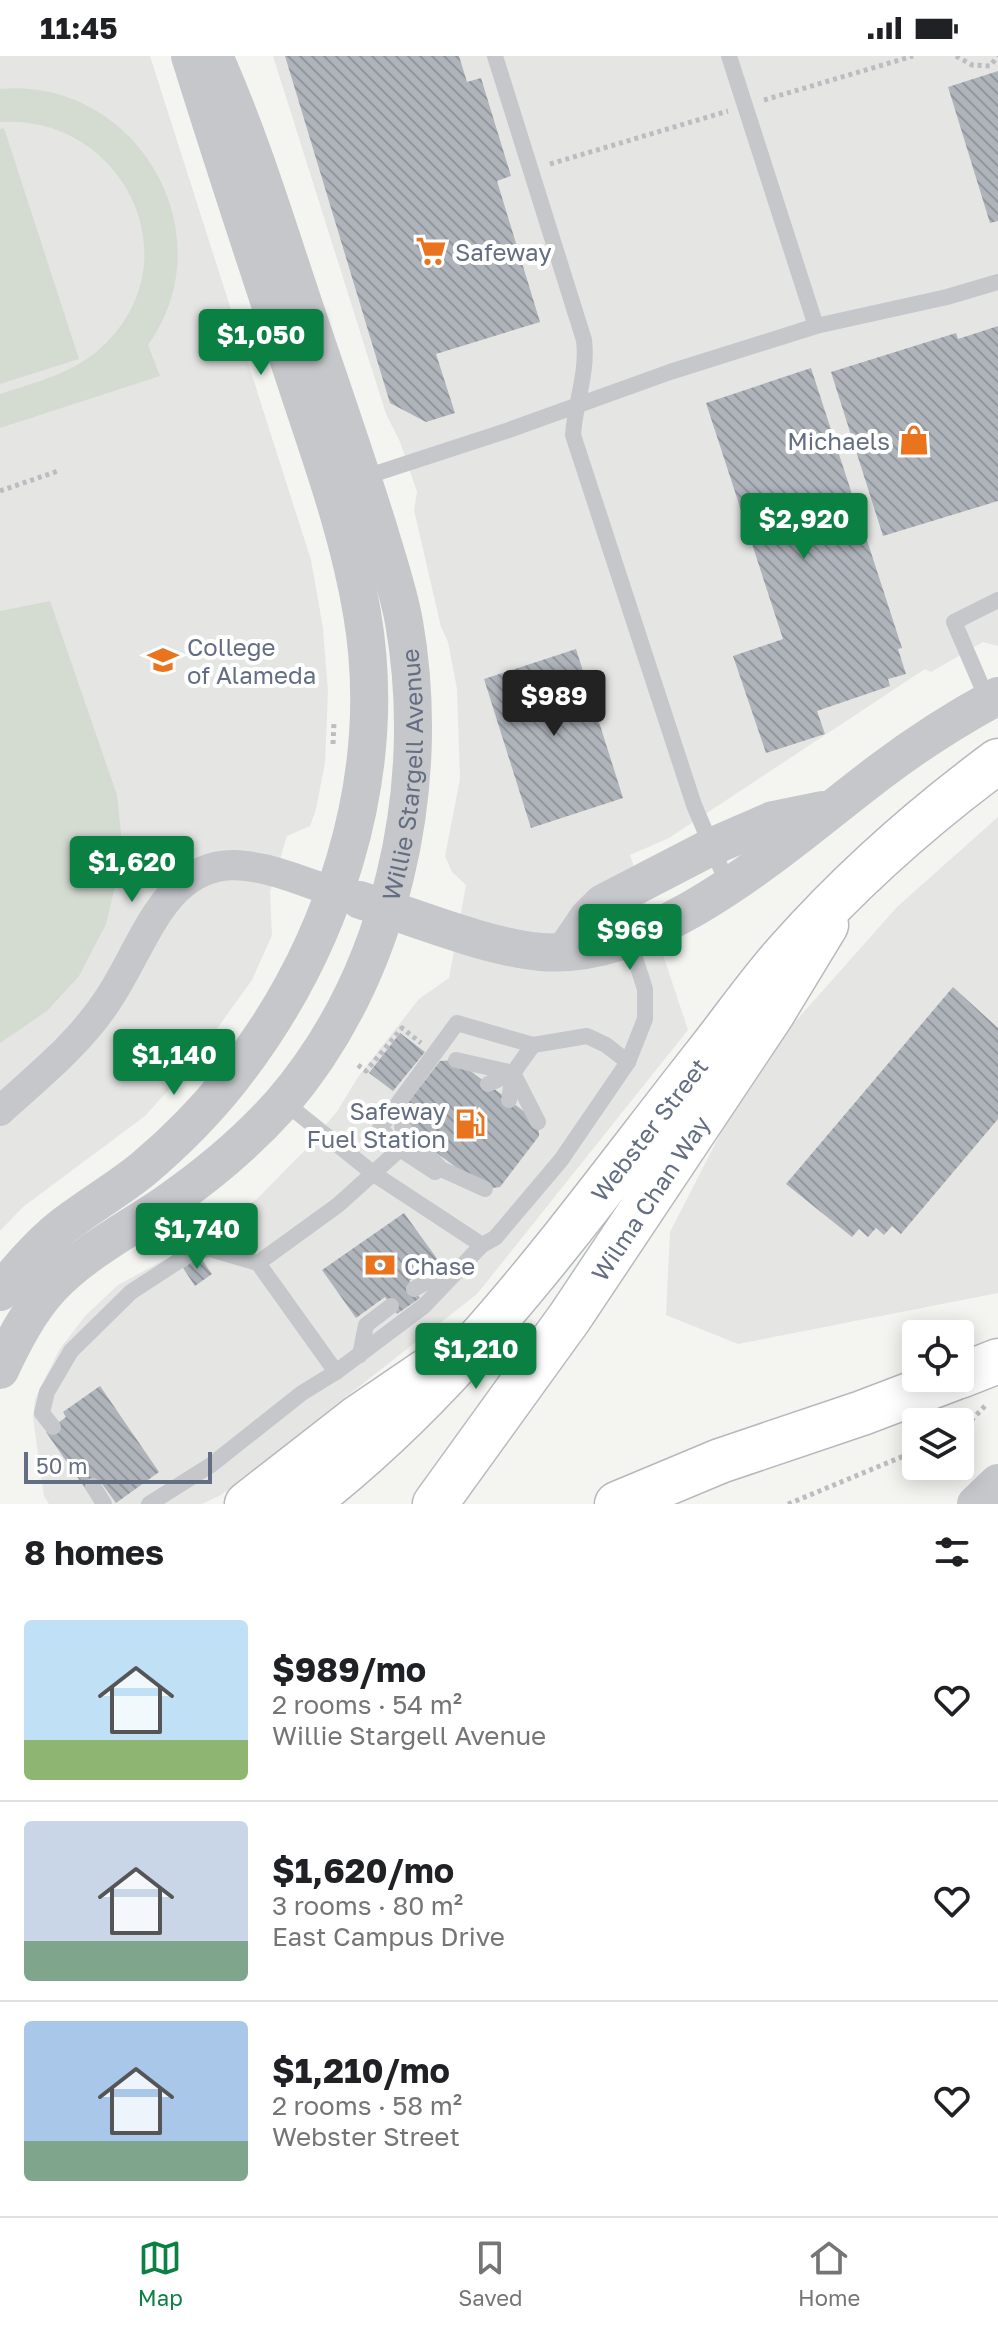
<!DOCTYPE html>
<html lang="en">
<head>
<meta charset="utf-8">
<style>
	:root { --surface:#fff; --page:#f6f6f6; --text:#202124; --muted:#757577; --line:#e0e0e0; --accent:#0b8043 }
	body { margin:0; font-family:"Golos Text",sans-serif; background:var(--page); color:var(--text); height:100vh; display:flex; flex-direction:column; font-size:30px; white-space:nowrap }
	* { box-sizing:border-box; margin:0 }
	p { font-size:26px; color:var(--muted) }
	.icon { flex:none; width:44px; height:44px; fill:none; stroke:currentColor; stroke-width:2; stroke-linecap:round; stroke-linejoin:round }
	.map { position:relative; height:1448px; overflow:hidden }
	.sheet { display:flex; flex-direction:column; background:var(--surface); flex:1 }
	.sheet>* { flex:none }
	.buttons { position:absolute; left:902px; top:1264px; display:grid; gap:16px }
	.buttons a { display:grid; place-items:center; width:72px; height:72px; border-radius:8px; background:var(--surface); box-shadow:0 4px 20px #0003; font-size:40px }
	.scale { position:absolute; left:24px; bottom:20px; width:188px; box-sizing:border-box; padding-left:8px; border:4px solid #636e83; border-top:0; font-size:22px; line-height:28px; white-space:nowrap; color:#636e83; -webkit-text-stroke:6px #fff; paint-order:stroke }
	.price { position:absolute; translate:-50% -68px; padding:0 18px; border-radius:8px; background:var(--accent); color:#fff; font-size:26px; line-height:52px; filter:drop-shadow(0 2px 4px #0008) }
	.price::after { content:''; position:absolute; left:50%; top:48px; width:24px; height:18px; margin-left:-12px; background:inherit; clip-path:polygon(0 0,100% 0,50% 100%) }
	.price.current { background:#222; color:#fff }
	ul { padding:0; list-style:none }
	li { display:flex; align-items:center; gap:24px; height:200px; padding:0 24px }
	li+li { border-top:2px solid var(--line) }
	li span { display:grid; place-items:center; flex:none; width:224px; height:160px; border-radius:8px; color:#555 }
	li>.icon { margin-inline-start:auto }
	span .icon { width:96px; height:96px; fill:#fffc; stroke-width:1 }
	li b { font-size:34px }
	h2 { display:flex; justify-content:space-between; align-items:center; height:96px; padding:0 24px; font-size:34px }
	.status { display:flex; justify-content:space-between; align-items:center; height:56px; padding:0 40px; background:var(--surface); direction:ltr }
	.status svg { height:22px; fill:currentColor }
	.tab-bar { display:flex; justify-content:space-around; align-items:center; height:112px; border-top:2px solid var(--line); background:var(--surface); font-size:22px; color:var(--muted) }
	.tab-bar a { display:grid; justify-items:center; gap:4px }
	.tab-bar .current { color:var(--accent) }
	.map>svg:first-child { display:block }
	.built { fill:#e5e5e4 }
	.green { fill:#d4dcd2 }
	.building { fill:url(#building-back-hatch) }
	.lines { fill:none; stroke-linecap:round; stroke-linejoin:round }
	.secondary-casing { stroke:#b7babf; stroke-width:47 }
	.primary-casing { stroke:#b5b8bd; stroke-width:47 }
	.path { stroke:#bcbdc0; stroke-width:5; stroke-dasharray:4 4; stroke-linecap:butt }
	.service { stroke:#c5c7cb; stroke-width:16 }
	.minor { stroke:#c5c7cb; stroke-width:30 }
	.tertiary { stroke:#c5c7cb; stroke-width:38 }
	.secondary { stroke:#fff; stroke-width:44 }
	.primary { stroke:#fff; stroke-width:44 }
	.labels { text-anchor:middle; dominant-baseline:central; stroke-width:8; stroke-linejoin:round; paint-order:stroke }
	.poi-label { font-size:24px; fill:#636e83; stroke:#fff; text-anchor:start }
	.street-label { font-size:24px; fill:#636e83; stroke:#fff }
</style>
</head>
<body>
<div class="status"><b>11:45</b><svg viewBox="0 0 49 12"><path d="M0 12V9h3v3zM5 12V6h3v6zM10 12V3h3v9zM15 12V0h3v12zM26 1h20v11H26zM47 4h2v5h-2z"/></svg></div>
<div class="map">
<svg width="998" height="1448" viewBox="0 0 998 1448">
	<defs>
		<pattern id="building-back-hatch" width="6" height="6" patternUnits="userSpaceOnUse" patternTransform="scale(2)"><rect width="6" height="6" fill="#afb4bb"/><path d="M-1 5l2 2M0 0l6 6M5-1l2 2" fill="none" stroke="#92979d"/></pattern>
	</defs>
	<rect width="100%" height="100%" fill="#f4f5f1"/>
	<g class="built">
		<polygon points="0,0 150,0 311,504 323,572 328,636 325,707 316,753 310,770 287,780 270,836 272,879 252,924 190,1010 145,1060 23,1151 0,1175"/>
		<polygon points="273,0 998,0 998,590 983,586 931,616 925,613 669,782 630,799 688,974 477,1238 221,1439 202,1448 49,1448 44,1440 33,1362 35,1343 59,1294 86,1259 118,1229 195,1187 257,1143 305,1094 338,1054 358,1021 419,943 449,922 466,829 452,816 445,800 460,723 457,633 448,586 441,571 414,454 417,436 400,386 386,358"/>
		<polygon points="998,761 998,1237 738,1288 666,1259 670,1176 754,1012 897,851"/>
	</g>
	<g class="green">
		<path d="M0 33C136 21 228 177 148 289L160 320 0 372V338C39 325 79 316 108 285 193 196 118 58 0 66Z"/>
		<polygon points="4,72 79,303 0,328 0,73"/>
		<polygon points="50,545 117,739 121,778 119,814 106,868 79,920 47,955 0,987 0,555"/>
	</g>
	<g class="building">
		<polygon points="285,0 459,0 467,26 481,22 511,120 497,125 540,266 436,298 455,357 426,366 390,347"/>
		<polygon points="998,15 998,165 990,167 948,31"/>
		<polygon points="998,270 998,445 883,480 831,316 956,277 958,283"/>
		<polygon points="811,312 902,592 898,593 906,618 888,623 890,630 817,655 825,678 766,697 733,600 783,583 706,347"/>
		<polygon points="576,593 623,742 531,772 484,623"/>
		<polygon points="953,931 998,972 998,1063 901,1178 892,1170 884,1179 876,1172 868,1181 859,1173 852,1181 786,1128"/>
		<polygon points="400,977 425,996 393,1035 369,1017"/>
		<polygon points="456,1004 538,1066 539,1080 500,1131 485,1133 402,1071 400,1057 440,1005"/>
		<polygon points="404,1157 438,1204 409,1225 420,1242 397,1258 385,1241 356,1262 322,1214"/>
		<polygon points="200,1201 212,1218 195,1230 183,1212"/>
		<polygon points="100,1330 159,1416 116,1447 100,1425 87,1435 46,1376 66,1361 63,1356"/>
	</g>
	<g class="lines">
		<g class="secondary-casing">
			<g id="secondary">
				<path id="s2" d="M435 1448 570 1261 772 958 826 869"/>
			</g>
		</g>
		<g class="primary-casing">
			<g id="primary">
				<polyline points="960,1320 998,1305"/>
				<polyline points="247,1448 356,1363 425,1316"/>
				<path id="s3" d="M305 1448C466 1325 582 1156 706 999 733 965 759 927 788 895 852 823 921 762 998 705"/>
				<polyline points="617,1448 720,1405 862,1357 954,1322"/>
			</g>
		</g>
		<g class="path">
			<polyline points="956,0 972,9 990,10 998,0"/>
			<polyline points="764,44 913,0"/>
			<polyline points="550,108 728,55"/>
			<polyline points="0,435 58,415"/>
			<polyline points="333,688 334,666"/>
			<polyline points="358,1009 366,1015 402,972 421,987"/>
			<polyline points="960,1376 985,1350"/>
			<polyline points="788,1448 916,1395"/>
		</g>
		<g class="service">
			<path d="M495 0 584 284C588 317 575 347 573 379L694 749 728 829"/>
			<polyline points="729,0 816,270"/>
			<polyline points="362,422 509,374 670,316 816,270 947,241 998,226"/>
			<polyline points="988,645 954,566 998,544"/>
			<polyline points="456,1004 513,1017 538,1066"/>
			<polyline points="488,1028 513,1017"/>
			<polyline points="509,1044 513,1017 533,989"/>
			<polyline points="283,1045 374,1118 482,1189 495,1182 561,1104 628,1006 645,963 645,933 629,884"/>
			<polyline points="402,1071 441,1113 485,1133"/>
			<polyline points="400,1093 435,1116"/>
			<polyline points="258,1207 338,1149 400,1093 380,1072 457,967 533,989 587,980 606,989 628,1006"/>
			<polyline points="414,1233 430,1224 450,1222"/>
			<polyline points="360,1299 366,1269 391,1250"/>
			<polyline points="53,1371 42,1357 47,1336 71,1295 131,1236 194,1195 210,1193 258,1207 336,1316"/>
			<polyline points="93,1430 104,1448"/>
			<polyline points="149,1448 211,1409 302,1337 336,1316 424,1250 482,1189"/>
		</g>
		<path class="minor" d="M0 1055C37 1021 79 988 107 945 144 892 165 799 246 810 276 813 306 827 335 836"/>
		<g class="tertiary">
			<path d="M360 844C414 861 486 891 541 896 661 906 790 783 881 715 918 687 957 662 998 640"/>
			<polyline points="565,896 588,862 603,847 711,791 773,764 822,754"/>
			<path d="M0 1236C22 1209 45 1182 74 1162 97 1145 121 1131 143 1113 175 1086 205 1056 231 1023 333 893 390 722 362 557 348 473 318 394 292 314 257 209 223 105 190 0"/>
			<path id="s1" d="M0 1314C14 1284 29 1255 51 1231 84 1196 128 1174 167 1147 209 1118 247 1086 281 1048 392 919 433 731 404 566 398 533 387 502 378 471 358 408 337 347 316 285 283 190 255 92 214 0"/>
			<polyline points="976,1448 998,1427"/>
		</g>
		<use href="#secondary" class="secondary"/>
		<use href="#primary" class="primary"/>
	</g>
	<defs>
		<g id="supermarket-bare" transform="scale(2.4)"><path d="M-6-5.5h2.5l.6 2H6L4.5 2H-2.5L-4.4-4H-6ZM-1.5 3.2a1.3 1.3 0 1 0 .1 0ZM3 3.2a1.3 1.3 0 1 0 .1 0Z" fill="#e9741d" stroke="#fff" stroke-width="2.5" paint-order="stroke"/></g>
		<g id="shop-bare" transform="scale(2.4)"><path d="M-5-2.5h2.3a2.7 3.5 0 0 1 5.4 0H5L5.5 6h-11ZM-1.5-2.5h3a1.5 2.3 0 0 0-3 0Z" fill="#e9741d" stroke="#fff" stroke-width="2.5" paint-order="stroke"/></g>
		<g id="university-bare" transform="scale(2.4)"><path d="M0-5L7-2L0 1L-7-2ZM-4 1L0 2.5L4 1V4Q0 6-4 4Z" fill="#e9741d" stroke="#fff" stroke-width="2.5" paint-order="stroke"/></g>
		<g id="fuel-bare" transform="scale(2.4)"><path d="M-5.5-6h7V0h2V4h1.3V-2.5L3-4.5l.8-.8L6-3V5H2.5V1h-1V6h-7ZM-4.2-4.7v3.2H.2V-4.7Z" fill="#e9741d" stroke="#fff" stroke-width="2.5" paint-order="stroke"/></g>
		<g id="bank-bare" transform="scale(2.4)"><path d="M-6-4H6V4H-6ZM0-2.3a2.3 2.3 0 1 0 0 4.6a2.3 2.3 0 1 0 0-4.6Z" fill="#e9741d" stroke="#fff" stroke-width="2.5" paint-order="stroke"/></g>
	</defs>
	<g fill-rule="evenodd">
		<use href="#supermarket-bare" x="431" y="195"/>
		<use href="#shop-bare" x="914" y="384"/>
		<use href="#university-bare" x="163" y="604"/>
		<use href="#fuel-bare" x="470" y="1068"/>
		<use href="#bank-bare" x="380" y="1209"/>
	</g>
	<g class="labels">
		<g class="poi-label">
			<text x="455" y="195">Safeway</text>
			<text x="890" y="384" text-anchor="end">Michaels</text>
			<text x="187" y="590">College<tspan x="187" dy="28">of Alameda</tspan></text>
			<text x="446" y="1054" text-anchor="end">Safeway<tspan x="446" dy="28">Fuel Station</tspan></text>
			<text x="404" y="1209">Chase</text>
		</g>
		<g class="street-label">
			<text stroke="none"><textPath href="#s1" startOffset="752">Willie Stargell Avenue</textPath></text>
			<text stroke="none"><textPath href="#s3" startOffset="510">Webster Street</textPath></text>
			<text stroke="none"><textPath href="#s2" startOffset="374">Wilma Chan Way</textPath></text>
		</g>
	</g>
</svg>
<div class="buttons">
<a><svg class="icon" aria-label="locate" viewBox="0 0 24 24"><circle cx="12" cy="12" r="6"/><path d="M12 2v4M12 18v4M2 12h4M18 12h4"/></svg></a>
<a><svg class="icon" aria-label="layers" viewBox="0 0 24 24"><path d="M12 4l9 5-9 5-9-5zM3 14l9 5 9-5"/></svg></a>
</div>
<div class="scale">50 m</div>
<b class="price" style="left:261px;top:321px">$1,050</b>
<b class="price" style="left:804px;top:505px">$2,920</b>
<b class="price current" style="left:554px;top:682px">$989</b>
<b class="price" style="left:132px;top:848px">$1,620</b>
<b class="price" style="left:630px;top:916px">$969</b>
<b class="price" style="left:174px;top:1041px">$1,140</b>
<b class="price" style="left:197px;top:1215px">$1,740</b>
<b class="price" style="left:476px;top:1335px">$1,210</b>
</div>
<section class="sheet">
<h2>8 homes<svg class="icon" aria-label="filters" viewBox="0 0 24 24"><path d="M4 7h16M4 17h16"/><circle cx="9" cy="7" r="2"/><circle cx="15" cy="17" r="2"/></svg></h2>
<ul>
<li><span style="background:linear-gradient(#bfe0f5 75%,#8fb573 0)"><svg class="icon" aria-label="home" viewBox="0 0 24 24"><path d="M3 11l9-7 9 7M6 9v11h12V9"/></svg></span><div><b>$989/mo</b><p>2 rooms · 54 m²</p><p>Willie Stargell Avenue</p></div><svg class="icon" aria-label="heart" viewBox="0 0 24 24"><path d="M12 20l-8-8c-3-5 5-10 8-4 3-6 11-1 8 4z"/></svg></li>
<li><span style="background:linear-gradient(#c9d6e8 75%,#7fa58c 0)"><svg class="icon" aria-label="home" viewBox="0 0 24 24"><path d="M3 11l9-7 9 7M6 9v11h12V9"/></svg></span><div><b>$1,620/mo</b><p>3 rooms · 80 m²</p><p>East Campus Drive</p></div><svg class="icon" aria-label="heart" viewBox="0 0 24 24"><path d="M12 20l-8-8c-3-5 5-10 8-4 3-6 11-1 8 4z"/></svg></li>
<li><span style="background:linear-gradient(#a9c7e8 75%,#7fa58c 0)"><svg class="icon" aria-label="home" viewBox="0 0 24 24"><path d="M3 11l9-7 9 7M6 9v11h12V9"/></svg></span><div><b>$1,210/mo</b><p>2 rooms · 58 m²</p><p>Webster Street</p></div><svg class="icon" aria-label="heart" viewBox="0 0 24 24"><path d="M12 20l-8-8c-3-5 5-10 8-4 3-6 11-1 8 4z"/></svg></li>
</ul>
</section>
<nav class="tab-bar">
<a class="current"><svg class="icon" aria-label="map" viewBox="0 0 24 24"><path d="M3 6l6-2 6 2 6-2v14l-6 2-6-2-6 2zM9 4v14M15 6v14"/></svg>Map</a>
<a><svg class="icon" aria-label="saved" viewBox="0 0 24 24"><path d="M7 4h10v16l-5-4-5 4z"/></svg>Saved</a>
<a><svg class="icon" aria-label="home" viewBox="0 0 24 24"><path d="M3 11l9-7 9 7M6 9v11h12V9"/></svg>Home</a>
</nav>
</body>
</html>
